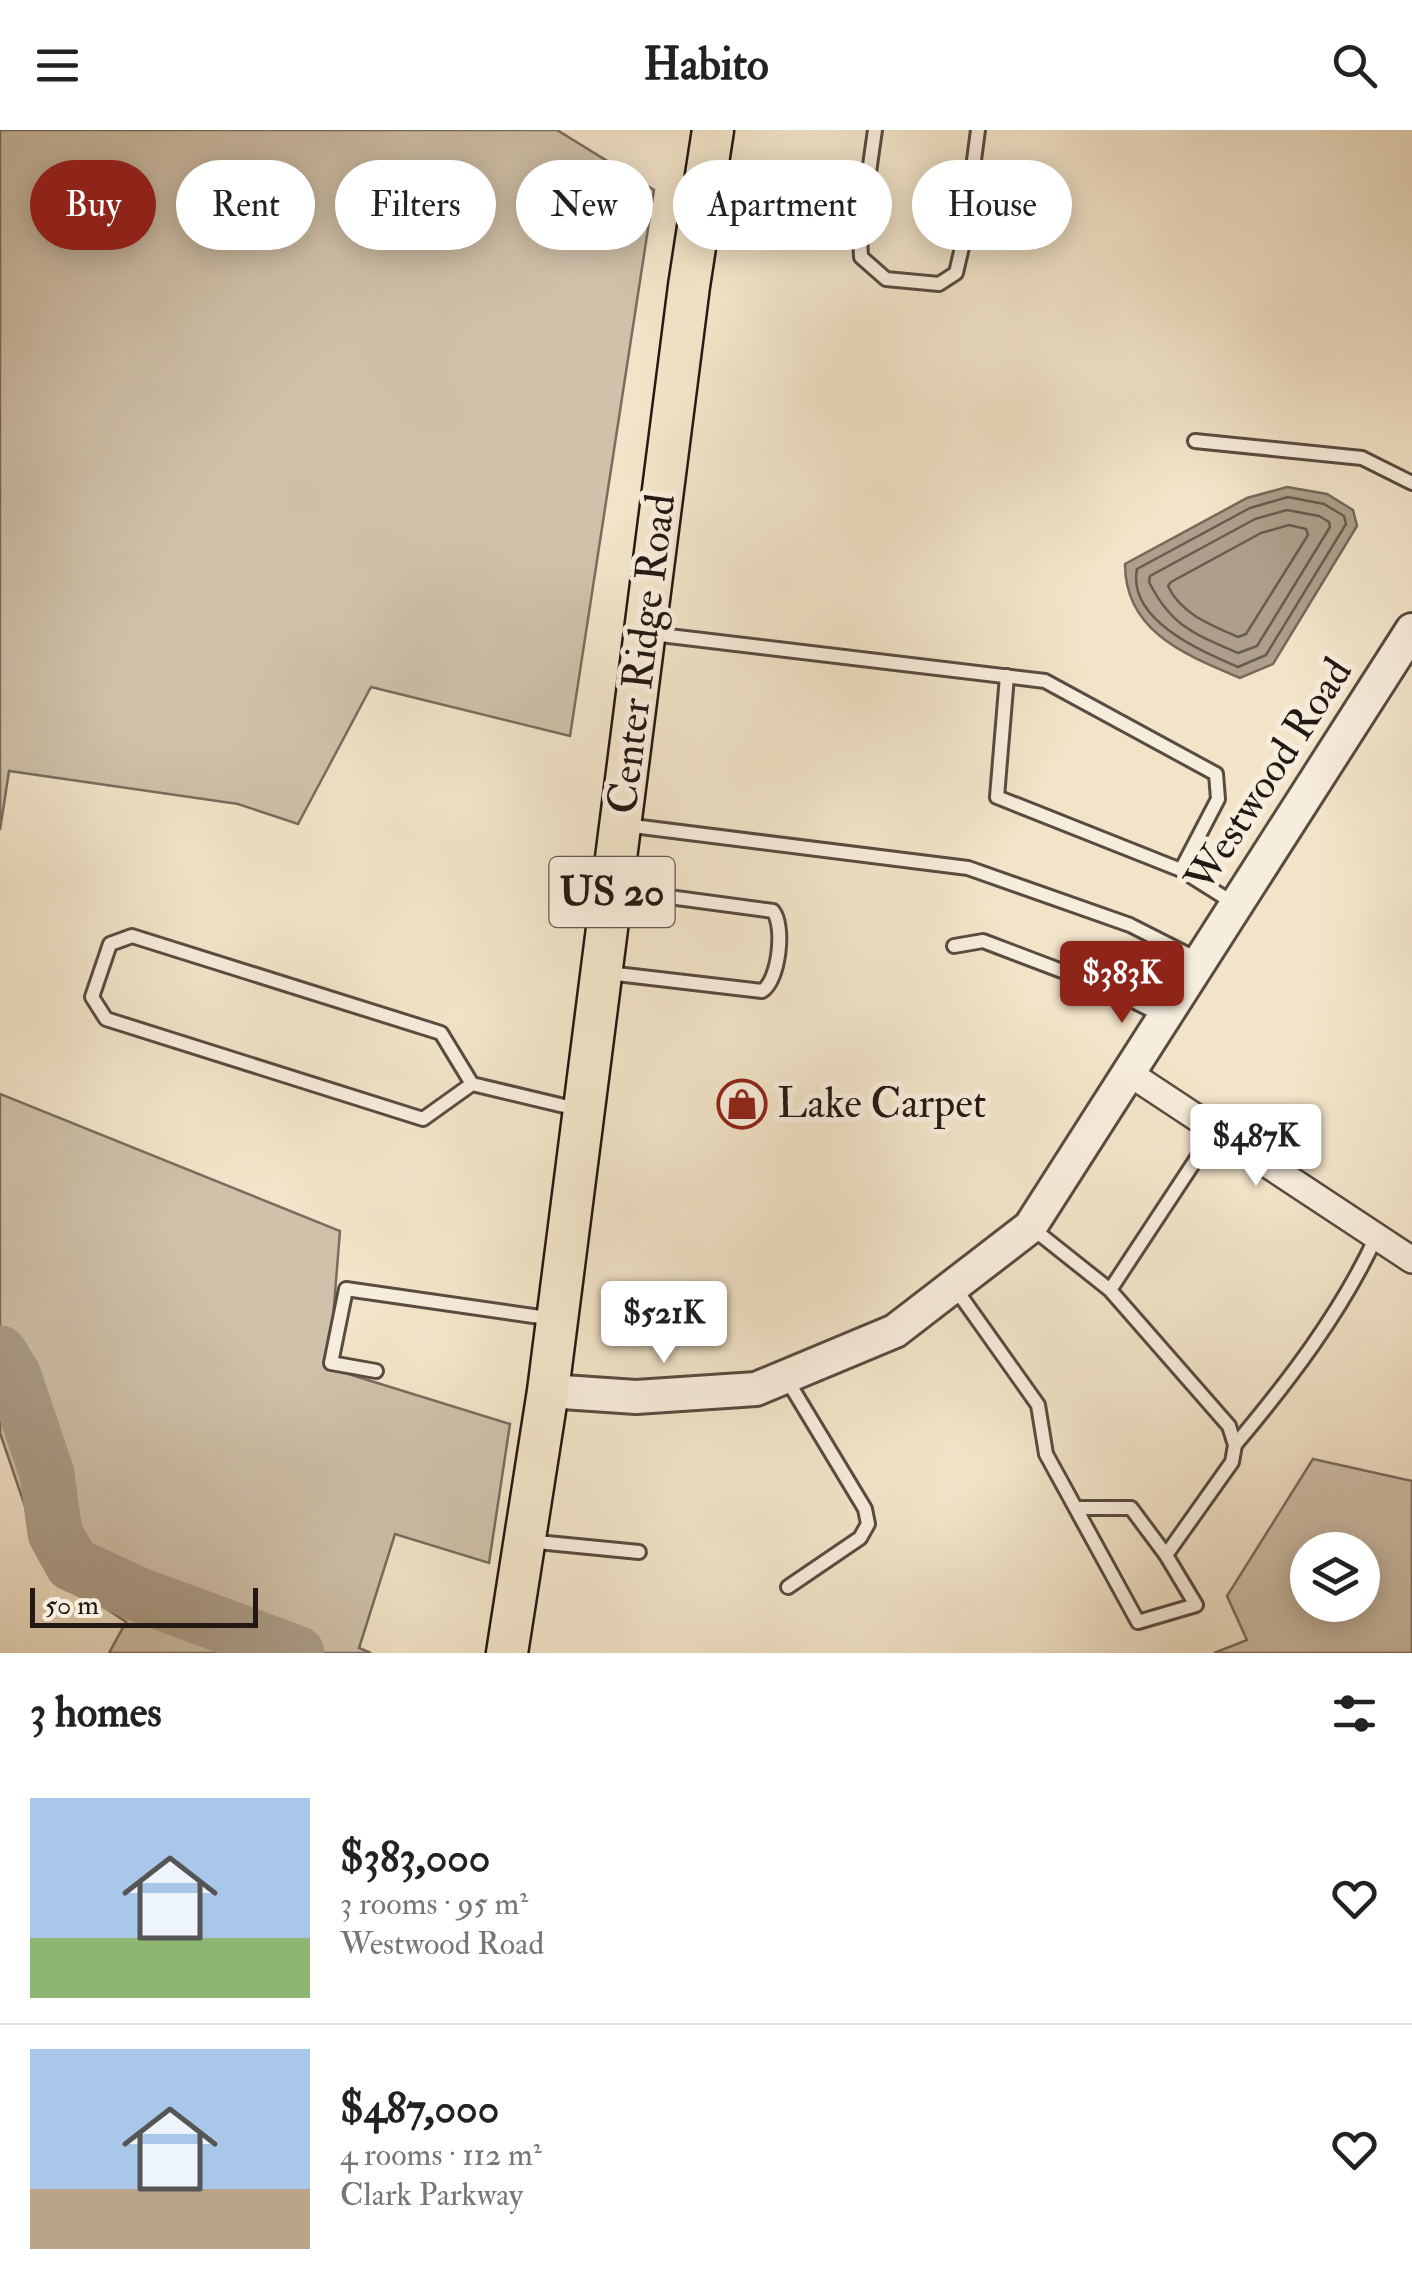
<!DOCTYPE html>
<html lang="en">
<head>
<meta charset="utf-8">
<style>
	:root { --surface:#fff; --page:#f2f2f2; --text:#222; --muted:#767676; --line:#e0e0e0; --accent:#8f2418 }
	body { margin:0; font-family:"IM FELL Double Pica",serif; background:var(--page); color:var(--text); height:100vh; display:flex; flex-direction:column; font-size:38px; white-space:nowrap }
	* { box-sizing:border-box; margin:0 }
	p { font-size:32px; color:var(--muted) }
	.icon { flex:none; width:55px; height:55px; fill:none; stroke:currentColor; stroke-width:2; stroke-linecap:round; stroke-linejoin:round }
	.map { position:relative; height:1523px; overflow:hidden }
	.sheet { display:flex; flex-direction:column; background:var(--surface); flex:1 }
	.sheet>* { flex:none }
	.banner { position:absolute; left:30px; top:30px; width:1352px; height:90px; display:flex; gap:20px }
	.controls { position:absolute; left:1290px; top:1402px; display:grid; gap:20px }
	.controls a { display:grid; place-items:center; width:90px; height:90px; border-radius:50%; background:var(--surface); box-shadow:0 5px 25px #0003; font-size:50px }
	.scale { position:absolute; left:30px; bottom:25px; width:228px; box-sizing:border-box; padding-left:10px; border:5px solid #241814; border-top:0; font-size:28px; line-height:35px; white-space:nowrap; color:#241814; -webkit-text-stroke:8px #f7eddc; paint-order:stroke }
	.price { position:absolute; translate:-50% -85px; padding:0 22px; border-radius:10px; background:#fff; color:#222; font-size:32px; line-height:65px; filter:drop-shadow(0 2px 5px #0008) }
	.price::after { content:''; position:absolute; left:50%; top:60px; width:30px; height:22px; margin-left:-15px; background:inherit; clip-path:polygon(0 0,100% 0,50% 100%) }
	.price.selected { background:var(--accent); color:#fff }
	ul { padding:0; list-style:none }
	li { display:flex; align-items:center; gap:30px; height:250px; padding:0 30px }
	li+li { border-top:2px solid var(--line) }
	li span { display:grid; place-items:center; flex:none; width:280px; height:200px; border-radius:0px; color:#555 }
	li>.icon { margin-inline-start:auto }
	span .icon { width:120px; height:120px; fill:#fffc; stroke-width:1 }
	li b { font-size:42px }
	h2 { display:flex; justify-content:space-between; align-items:center; height:120px; padding:0 30px; font-size:42px }
	.tag { padding:0 35px; border-radius:45px; background:var(--surface); box-shadow:0 5px 25px #0003; font-size:35px; line-height:90px }
	.tag.selected { background:var(--accent); color:#fff }
	header { display:flex; justify-content:space-between; align-items:center; height:130px; padding:0 30px; background:var(--surface); font-size:45px; font-weight:700 }
	.map>svg:first-child { display:block }
	.green { fill:#d0c1aa; stroke:#7a6c5f; stroke-width:2.5; fill-rule:evenodd }
	.water { fill:#ad9f8b; stroke:#76695b; stroke-width:2.5 }
	.lines { fill:none; stroke-linecap:round; stroke-linejoin:round }
	.shore { stroke:#685c50; stroke-width:2.5 }
	.river { stroke:#ad9f8b; stroke-width:55 }
	.service-casing { stroke:#584b41; stroke-width:18 }
	.minor-casing { stroke:#584b41; stroke-width:30 }
	.tertiary-casing { stroke:#584b41; stroke-width:38 }
	.primary-casing { stroke:#241814; stroke-width:45 }
	.service { stroke:#f7eddc; stroke-width:12 }
	.minor { stroke:#f7eddc; stroke-width:25 }
	.tertiary { stroke:#f7eddc; stroke-width:32 }
	.primary { stroke:#f3e4c9; stroke-width:40 }
	.labels { text-anchor:middle; dominant-baseline:central; stroke-width:10; stroke-linejoin:round; paint-order:stroke }
	.shield { fill:#f7eddc; stroke:#635850; stroke-width:2.5 }
	.shield-label { font-size:40px; font-weight:bold; fill:#241814 }
	.street-label { font-size:42px; fill:#241814; stroke:#f7eddc }
	.poi-label { font-size:42px; fill:#241814; stroke:#f7eddc; text-anchor:start }
</style>
</head>
<body>
<header><svg class="icon" aria-label="menu" viewBox="0 0 24 24"><path d="M4 6h16M4 12h16M4 18h16"/></svg>Habito<svg class="icon" aria-label="search" viewBox="0 0 24 24"><circle cx="10" cy="10" r="6"/><path d="M15 15l6 6"/></svg></header>
<div class="map">
<svg width="1412" height="1523" viewBox="0 0 1412 1523">
	<rect width="100%" height="100%" fill="#f3e4c9"/>
	<filter id="stains"><feTurbulence type="fractalNoise" baseFrequency=".002" numOctaves="4"/><feColorMatrix values="0 0 0 0 .2 0 0 0 0 .09 0 0 0 0 .02 0 0 0 .5 -.17"/></filter>
	<radialGradient id="worn" r=".72"><stop offset=".6" stop-color="#630" stop-opacity="0"/><stop offset="1" stop-color="#630" stop-opacity=".3"/></radialGradient>
	<g class="green">
		<polygon points="0,0 557,0 654,60 570,606 371,557 298,694 238,674 9,641 0,700"/>
		<polygon points="0,964 340,1101 329,1238 510,1294 489,1433 395,1404 359,1518 371,1523 109,1523 126,1492 46,1438 0,1303"/>
		<path d="M1313 1329 1412 1351V1523H1214L1247 1510 1227 1466ZM1308 1420H1362V1475H1308Z"/>
	</g>
	<path class="water" d="M1287 357 1327 364 1353 380 1357 396 1273 534 1240 548C1186 525 1125 502 1125 434L1247 368Z"/>
	<g class="lines">
		<g class="shore">
			<path d="M1288 367 1324 374 1344 386 1346 394 1266 525 1238 537C1201 521 1127 490 1137 439L1250 378Z"/>
			<path d="M1287 380 1319 386 1329 392 1330 397 1257 516 1238 523C1194 504 1171 496 1149 452L1150 446 1255 389Z"/>
			<path d="M1289 395 1306 399 1308 405 1246 504 1238 507C1211 495 1181 484 1168 456L1171 452 1261 403Z"/>
		</g>
		<polyline class="river" points="0,1223 14,1246 47,1344 55,1403 72,1434 137,1464 297,1523"/>
		<g class="service-casing">
			<g id="service">
				<polyline points="875,0 860,106 861,127 886,149 939,154 956,143 963,113 978,0"/>
				<polyline points="1195,311 1362,328 1412,353"/>
				<polyline points="652,504 1045,551 1216,644 1218,669 1181,740 1235,774"/>
				<polyline points="1007,546 997,667 1181,740"/>
				<polyline points="625,695 968,738 1130,795 1199,830"/>
				<polyline points="954,816 983,811 1107,858 1163,886"/>
				<path d="M608 843 762 861C779 851 785 796 773 781L617 760"/>
				<polyline points="472,954 441,903 132,806 110,814 92,867 106,889 423,989 472,954 581,980"/>
				<polyline points="1032,1098 1110,1160 1229,1296 1235,1315 1232,1332 1166,1425"/>
				<polyline points="955,1158 1038,1275 1046,1324 1138,1492 1196,1475 1166,1425 1131,1378 1076,1378"/>
				<polyline points="1110,1160 1216,999"/>
				<polyline points="376,1241 331,1233 346,1159 554,1189"/>
				<polyline points="786,1248 865,1379 868,1394 860,1408 788,1457"/>
				<path d="M1235 1315C1288 1252 1341 1183 1376 1107"/>
				<polyline points="527,1411 639,1422"/>
			</g>
		</g>
		<g class="minor-casing">
			<polyline id="minor" points="1129,943 1412,1130"/>
		</g>
		<g class="tertiary-casing">
			<polyline id="tertiary" points="548,1261 636,1267 756,1259 895,1201 1030,1097 1412,500"/>
		</g>
		<g class="primary-casing">
			<polyline id="primary" points="507,1523 548,1261 689,156 713,0"/>
		</g>
		<use href="#service" class="service"/>
		<use href="#minor" class="minor"/>
		<use href="#tertiary" class="tertiary"/>
		<use href="#primary" class="primary"/>
	</g>
	<defs>
		<g id="shop-ring" transform="scale(2.5)"><circle r="9.5" fill="#f7eddc" stroke="#8f2418" stroke-width="1.5"/><path d="M-5-2.5h2.3a2.7 3.5 0 0 1 5.4 0H5L5.5 6h-11ZM-1.5-2.5h3a1.5 2.3 0 0 0-3 0Z" fill="#8f2418"/></g>
	</defs>
	<g fill-rule="evenodd">
		<use href="#shop-ring" x="742" y="974"/>
	</g>
	<g class="labels">
		<rect class="shield" x="549.5" y="727" width="125" height="70" rx="8"/>
		<g class="shield-label">
			<text x="612" y="762">US 20</text>
		</g>
		<g class="street-label">
			<text transform="translate(642 524) rotate(-83)">Center Ridge Road</text>
			<text transform="translate(1269 645) rotate(-57)">Westwood Road</text>
		</g>
		<g class="poi-label">
			<text x="777" y="974">Lake Carpet</text>
		</g>
	</g>
	<rect width="100%" height="100%" filter="url(#stains)"/>
	<rect width="100%" height="100%" fill="url(#worn)"/>
</svg>
<div class="controls">
<a><svg class="icon" aria-label="layers" viewBox="0 0 24 24"><path d="M12 4l9 5-9 5-9-5zM3 14l9 5 9-5"/></svg></a>
</div>
<div class="scale">50 m</div>
<b class="price selected" style="left:1122px;top:896px">$383K</b>
<b class="price" style="left:1256px;top:1059px">$487K</b>
<b class="price" style="left:664px;top:1236px">$521K</b>
<div class="banner">
<a class="tag selected">Buy</a>
<a class="tag">Rent</a>
<a class="tag">Filters</a>
<a class="tag">New</a>
<a class="tag">Apartment</a>
<a class="tag">House</a>
</div>
</div>
<section class="sheet">
<h2>3 homes<svg class="icon" aria-label="filters" viewBox="0 0 24 24"><path d="M4 7h16M4 17h16"/><circle cx="9" cy="7" r="2"/><circle cx="15" cy="17" r="2"/></svg></h2>
<ul>
<li><span style="background:linear-gradient(#a9c7e8 70%,#8fb573 0)"><svg class="icon" aria-label="home" viewBox="0 0 24 24"><path d="M3 11l9-7 9 7M6 9v11h12V9"/></svg></span><div><b>$383,000</b><p>3 rooms · 95 m²</p><p>Westwood Road</p></div><svg class="icon" aria-label="heart" viewBox="0 0 24 24"><path d="M12 20l-8-8c-3-5 5-10 8-4 3-6 11-1 8 4z"/></svg></li>
<li><span style="background:linear-gradient(#a9c7e8 70%,#b9a48a 0)"><svg class="icon" aria-label="home" viewBox="0 0 24 24"><path d="M3 11l9-7 9 7M6 9v11h12V9"/></svg></span><div><b>$487,000</b><p>4 rooms · 112 m²</p><p>Clark Parkway</p></div><svg class="icon" aria-label="heart" viewBox="0 0 24 24"><path d="M12 20l-8-8c-3-5 5-10 8-4 3-6 11-1 8 4z"/></svg></li>
</ul>
</section>
</body>
</html>
